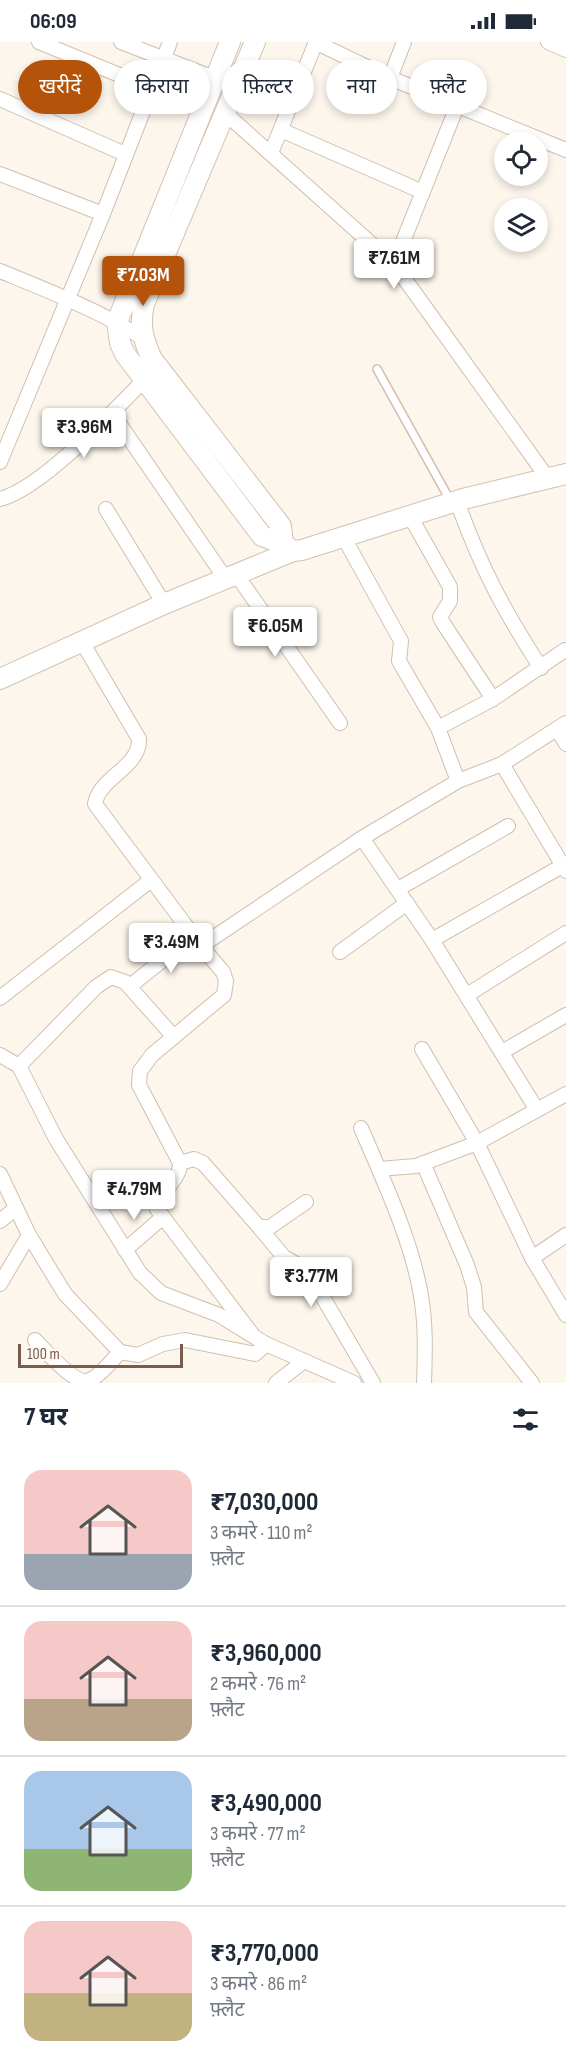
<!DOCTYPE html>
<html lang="hi">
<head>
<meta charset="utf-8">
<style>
	:root { --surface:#fff; --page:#f6f6f7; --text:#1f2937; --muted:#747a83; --line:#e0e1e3; --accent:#b45309 }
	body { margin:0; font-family:"Sofia Sans Condensed","Noto Sans Devanagari",sans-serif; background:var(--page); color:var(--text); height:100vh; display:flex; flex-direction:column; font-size:22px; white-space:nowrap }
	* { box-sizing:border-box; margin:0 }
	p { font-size:20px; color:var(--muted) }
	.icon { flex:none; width:33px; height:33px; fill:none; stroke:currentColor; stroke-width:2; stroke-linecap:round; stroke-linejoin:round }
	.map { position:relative; height:1341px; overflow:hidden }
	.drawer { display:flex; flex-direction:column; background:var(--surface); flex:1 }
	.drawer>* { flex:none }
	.guide { position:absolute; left:18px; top:18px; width:531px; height:54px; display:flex; gap:12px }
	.controls { position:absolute; left:494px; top:90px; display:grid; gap:12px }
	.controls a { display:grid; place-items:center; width:54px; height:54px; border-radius:50%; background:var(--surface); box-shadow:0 3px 9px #0003; font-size:30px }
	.scale { position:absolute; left:18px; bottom:15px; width:165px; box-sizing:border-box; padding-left:6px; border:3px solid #7a5c4d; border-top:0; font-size:16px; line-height:21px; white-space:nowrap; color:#7a5c4d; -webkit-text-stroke:4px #fffaf3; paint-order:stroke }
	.price { position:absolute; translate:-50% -51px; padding:0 14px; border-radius:6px; background:#fff; color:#222; font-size:20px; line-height:39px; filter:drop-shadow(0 2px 3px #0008) }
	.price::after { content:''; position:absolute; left:50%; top:36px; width:18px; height:14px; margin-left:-9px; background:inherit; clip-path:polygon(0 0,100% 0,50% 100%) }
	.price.current { background:var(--accent); color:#fff }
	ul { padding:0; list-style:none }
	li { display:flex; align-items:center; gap:18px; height:150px; padding:0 24px }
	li+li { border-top:2px solid var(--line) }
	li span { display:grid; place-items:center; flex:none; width:168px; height:120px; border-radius:18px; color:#555 }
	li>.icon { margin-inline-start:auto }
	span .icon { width:72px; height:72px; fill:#fffc; stroke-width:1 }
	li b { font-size:26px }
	h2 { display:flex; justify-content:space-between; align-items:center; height:72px; padding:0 24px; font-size:26px }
	.tag { padding:0 21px; border-radius:27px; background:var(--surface); box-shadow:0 3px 9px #0003; font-size:21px; line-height:54px }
	.tag.current { background:var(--accent); color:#fff }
	.status { display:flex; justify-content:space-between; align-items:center; height:42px; padding:0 30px; background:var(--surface); direction:ltr }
	.status svg { height:16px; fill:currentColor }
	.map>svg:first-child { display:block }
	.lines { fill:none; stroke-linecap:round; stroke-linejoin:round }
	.lane-casing { stroke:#d1beb0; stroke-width:10 }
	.street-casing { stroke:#d1beb0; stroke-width:16 }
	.secondary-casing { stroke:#d6c0b0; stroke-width:22 }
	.lane { stroke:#fff; stroke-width:7 }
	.street { stroke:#fff; stroke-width:14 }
	.secondary { stroke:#fff; stroke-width:20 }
</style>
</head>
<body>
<div class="status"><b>06:09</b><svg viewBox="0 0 49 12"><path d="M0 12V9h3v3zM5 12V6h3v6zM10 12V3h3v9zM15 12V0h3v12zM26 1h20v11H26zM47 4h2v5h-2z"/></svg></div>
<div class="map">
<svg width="566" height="1341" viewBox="0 0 566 1341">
	<rect width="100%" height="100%" fill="#fdf6ec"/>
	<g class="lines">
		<g class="lane-casing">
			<polyline id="lane" points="377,327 450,458"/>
		</g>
		<g class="street-casing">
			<g id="street">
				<polyline points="39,0 151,46"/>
				<polyline points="121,0 214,36"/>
				<polyline points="315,0 390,36 566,108"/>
				<polyline points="548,0 566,8"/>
				<polyline points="390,36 404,0"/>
				<polyline points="0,57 125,112"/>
				<polyline points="225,71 394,222 549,438"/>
				<polyline points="281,88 423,150"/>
				<polyline points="271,111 316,0"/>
				<polyline points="0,132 103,172"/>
				<polyline points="394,222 458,62"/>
				<path d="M0 229C49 249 98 268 143 296"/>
				<polyline points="112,371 225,536"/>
				<polyline points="0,420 103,172 170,0"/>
				<path d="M0 457C41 447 113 370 144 338"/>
				<path d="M457 459C480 524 504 569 541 626"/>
				<polyline points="106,467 164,562"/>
				<polyline points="410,474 450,545 450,559 440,575 443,581 493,657"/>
				<polyline points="343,494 401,599 399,619 438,686"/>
				<polyline points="236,532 340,681"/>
				<path d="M82 600 139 697C140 726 99 735 95 762L201 904 223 930 226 939 224 953 152 1013 140 1029 139 1043 180 1121C180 1140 157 1150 157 1167L252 1292"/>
				<polyline points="557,687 566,702"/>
				<polyline points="502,722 566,829"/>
				<polyline points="458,739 438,686 493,657 565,608"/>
				<polyline points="362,796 432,898 537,1068"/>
				<polyline points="398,847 508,784"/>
				<polyline points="432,898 562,824"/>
				<polyline points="201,904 362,796 458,739 502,722 566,681"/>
				<polyline points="340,910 407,861"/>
				<polyline points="130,944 193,894"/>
				<polyline points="467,953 566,891"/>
				<polyline points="0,956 151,838"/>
				<polyline points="422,1007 477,1101 532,1216 566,1273"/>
				<polyline points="502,1010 566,973"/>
				<polyline points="0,1013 19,1024 56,1097 140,1231 161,1251 219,1273 266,1302 354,1341"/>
				<polyline points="19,1024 96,945 111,935 125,940 174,995"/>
				<path d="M361 1086C383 1137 412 1199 421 1254 426 1283 425 1312 424 1341"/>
				<polyline points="180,1121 194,1117 203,1121 259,1185 270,1185 306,1160"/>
				<polyline points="423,1121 467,1223 474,1245 476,1270 532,1341"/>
				<polyline points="379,1127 416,1124 477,1101 566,1052"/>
				<polyline points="0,1132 29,1193 65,1252 120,1310 138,1313 163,1302 185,1298 255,1312 266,1302"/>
				<polyline points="0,1179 15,1167"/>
				<polyline points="259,1185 284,1215 307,1228 373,1341"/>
				<polyline points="125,1208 163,1175"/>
				<polyline points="532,1216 566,1193"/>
				<polyline points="0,1242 29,1193"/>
				<path d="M35 1298C45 1308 73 1341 87 1339 99 1336 112 1318 120 1310"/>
				<polyline points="276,1341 304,1319"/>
			</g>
		</g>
		<g class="secondary-casing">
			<g id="secondary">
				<polyline points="230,0 117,280 120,301 125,312 262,494 283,502 293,509 302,508 463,457 566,432"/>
				<path d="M255 0 144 262C139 282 143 298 152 317L281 484 283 502"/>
				<polyline points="0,637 164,562 293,509"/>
			</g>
		</g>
		<use href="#lane" class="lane"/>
		<use href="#street" class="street"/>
		<use href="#secondary" class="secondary"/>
	</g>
</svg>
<div class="controls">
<a><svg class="icon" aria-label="locate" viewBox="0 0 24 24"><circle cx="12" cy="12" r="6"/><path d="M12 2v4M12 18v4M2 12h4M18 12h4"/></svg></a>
<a><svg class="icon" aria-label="layers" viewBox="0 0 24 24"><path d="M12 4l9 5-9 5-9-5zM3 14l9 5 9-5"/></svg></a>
</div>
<div class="scale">100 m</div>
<b class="price" style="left:394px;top:248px">₹7.61M</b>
<b class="price current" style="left:143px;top:265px">₹7.03M</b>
<b class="price" style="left:84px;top:417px">₹3.96M</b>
<b class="price" style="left:275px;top:616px">₹6.05M</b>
<b class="price" style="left:171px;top:932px">₹3.49M</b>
<b class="price" style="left:134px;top:1179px">₹4.79M</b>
<b class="price" style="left:311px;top:1266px">₹3.77M</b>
<div class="guide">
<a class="tag current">खरीदें</a>
<a class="tag">किराया</a>
<a class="tag">फ़िल्टर</a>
<a class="tag">नया</a>
<a class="tag">फ़्लैट</a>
</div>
</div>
<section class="drawer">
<h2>7 घर<svg class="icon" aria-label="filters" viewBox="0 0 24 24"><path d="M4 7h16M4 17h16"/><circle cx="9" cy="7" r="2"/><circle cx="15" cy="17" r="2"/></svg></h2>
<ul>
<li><span style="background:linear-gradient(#f6c9c9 70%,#9aa5b1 0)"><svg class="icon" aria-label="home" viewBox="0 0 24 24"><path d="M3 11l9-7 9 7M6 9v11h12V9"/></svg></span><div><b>₹7,030,000</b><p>3 कमरे · 110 m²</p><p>फ़्लैट</p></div></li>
<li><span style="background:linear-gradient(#f6c9c9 65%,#b9a48a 0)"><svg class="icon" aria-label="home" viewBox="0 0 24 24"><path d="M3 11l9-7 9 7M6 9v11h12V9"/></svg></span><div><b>₹3,960,000</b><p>2 कमरे · 76 m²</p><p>फ़्लैट</p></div></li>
<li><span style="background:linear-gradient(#a9c7e8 65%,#8fb573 0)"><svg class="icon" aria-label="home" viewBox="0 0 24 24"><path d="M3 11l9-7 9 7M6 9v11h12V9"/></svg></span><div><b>₹3,490,000</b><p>3 कमरे · 77 m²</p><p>फ़्लैट</p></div></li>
<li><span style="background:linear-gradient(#f6c9c9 60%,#c2b280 0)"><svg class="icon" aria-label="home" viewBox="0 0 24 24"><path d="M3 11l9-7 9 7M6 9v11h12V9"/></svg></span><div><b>₹3,770,000</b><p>3 कमरे · 86 m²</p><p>फ़्लैट</p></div></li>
</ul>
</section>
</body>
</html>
